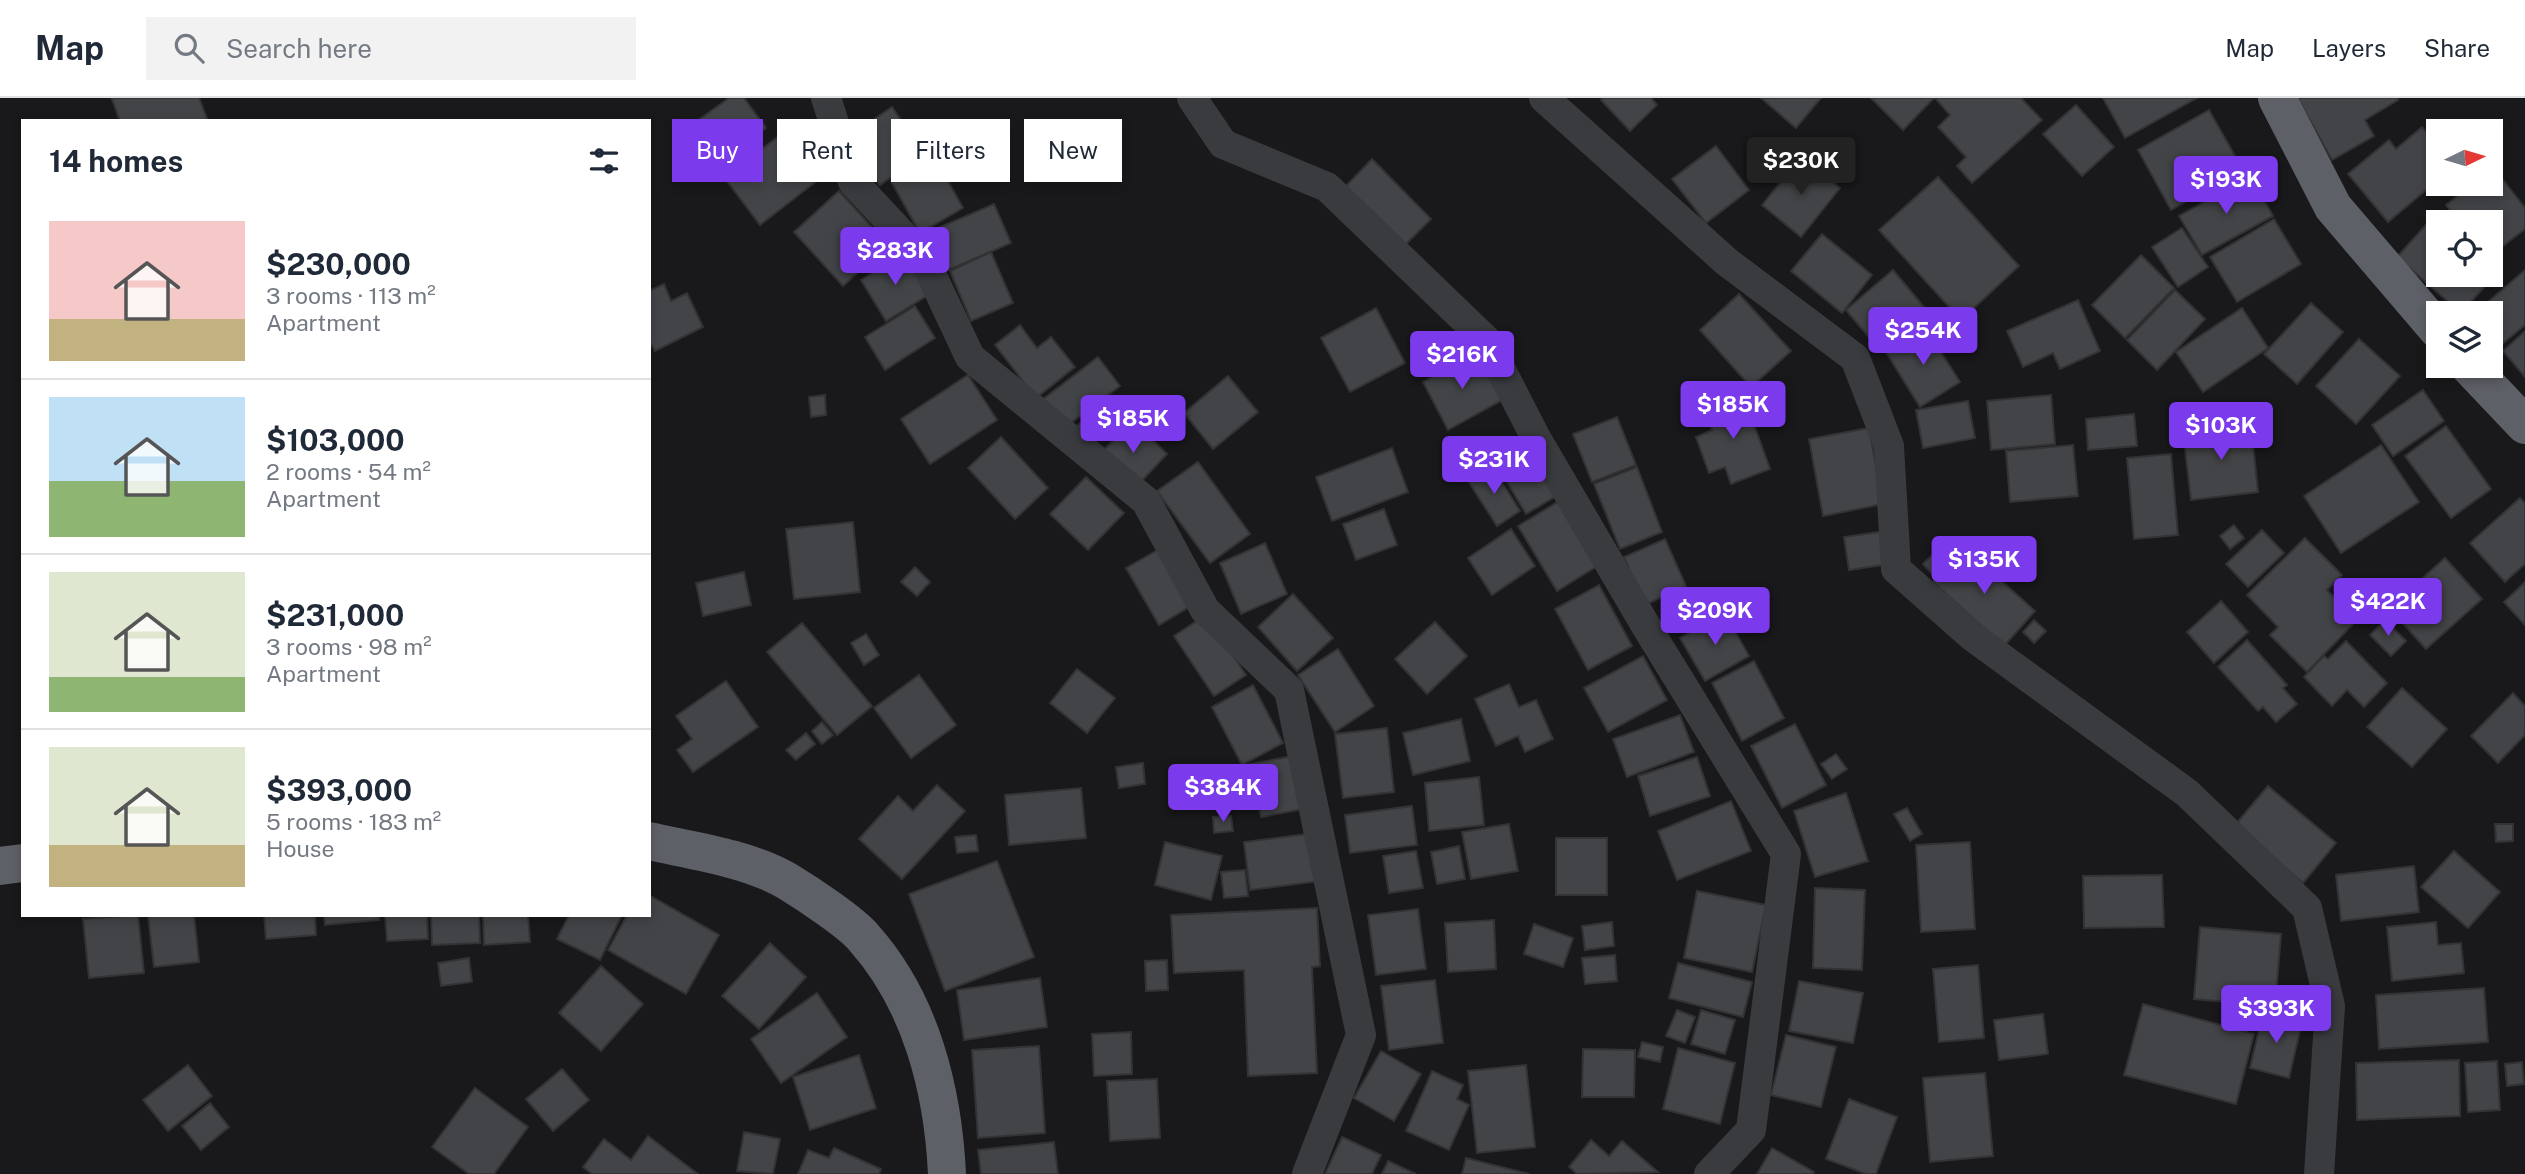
<!DOCTYPE html>
<html lang="en">
<head>
<meta charset="utf-8">
<style>
	:root { --surface:#fff; --page:#f2f2f3; --text:#1f2937; --muted:#747a83; --line:#e0e1e3; --accent:#7c3aed }
	body { margin:0; font-family:"Public Sans",sans-serif; background:var(--page); color:var(--text); height:100vh; display:flex; flex-direction:column; font-size:26px; white-space:nowrap }
	* { box-sizing:border-box; margin:0 }
	p { font-size:23px; color:var(--muted) }
	.icon { flex:none; width:38px; height:38px; fill:none; stroke:currentColor; stroke-width:2; stroke-linecap:round; stroke-linejoin:round }
	.map { position:relative; flex:1; overflow:hidden }
	.drawer { position:absolute; left:21px; top:21px; width:630px; height:798px; display:flex; flex-direction:column; background:var(--surface); border-radius:0px; box-shadow:0 4px 10px #0003 }
	.drawer>* { flex:none }
	.banner { position:absolute; left:672px; top:21px; width:665px; height:63px; display:flex; gap:14px }
	.needle { width:46px; rotate:85deg }
	.buttons { position:absolute; left:2426px; top:21px; display:grid; gap:14px }
	.buttons a { display:grid; place-items:center; width:77px; height:77px; border-radius:0px; background:var(--surface); box-shadow:0 4px 10px #0003; font-size:35px }
	.price { position:absolute; translate:-50% -60px; padding:0 16px; border-radius:7px; background:var(--accent); color:#fff; font-size:23px; line-height:46px; filter:drop-shadow(0 2px 4px #0008) }
	.price::after { content:''; position:absolute; left:50%; top:42px; width:21px; height:16px; margin-left:-10px; background:inherit; clip-path:polygon(0 0,100% 0,50% 100%) }
	.price.current { background:#222; color:#fff }
	ul { padding:0; list-style:none }
	li { display:flex; align-items:center; gap:21px; height:175px; padding:0 28px }
	li+li { border-top:2px solid var(--line) }
	li span { display:grid; place-items:center; flex:none; width:196px; height:140px; border-radius:0px; color:#555 }
	li>.icon { margin-inline-start:auto }
	span .icon { width:84px; height:84px; fill:#fffc; stroke-width:1 }
	li b { font-size:30px }
	h2 { display:flex; justify-content:space-between; align-items:center; height:84px; padding:0 28px; font-size:30px }
	.pill { padding:0 24px; border-radius:0px; background:var(--surface); box-shadow:0 4px 10px #0003; font-size:24px; line-height:63px }
	.pill.current { background:var(--accent); color:#fff }
	header { display:flex; align-items:center; gap:42px; box-sizing:border-box; height:98px; padding:0 35px; background:var(--surface); border-bottom:2px solid var(--line) }
	header strong { font-size:33px }
	nav { display:flex; gap:38px; margin-inline-start:auto; font-size:24px }
	.search { width:490px; height:63px; background:var(--page); display:flex; align-items:center; gap:18px; box-sizing:border-box; padding:0 24px; border-radius:0px; color:var(--muted); font-size:26px }
	.map>svg:first-child { display:block }
	.building { fill:#434447; stroke:#333336; stroke-width:2 }
	.lines { fill:none; stroke-linecap:round; stroke-linejoin:round }
	.minor { stroke:#3a3b3f; stroke-width:30 }
	.trunk { stroke:#5e6067; stroke-width:38 }
</style>
</head>
<body>
<header>
<strong>Map</strong>
<div class="search"><svg class="icon" aria-label="search" viewBox="0 0 24 24"><circle cx="10" cy="10" r="6"/><path d="M15 15l6 6"/></svg>Search here</div>
<nav><a>Map</a><a>Layers</a><a>Share</a></nav>
</header>
<div class="map">
<svg width="2525" height="1076" viewBox="0 0 2525 1076">
	<rect width="100%" height="100%" fill="#19191b"/>
	<g class="building">
		<polygon points="115,0 199,0 208,23 120,23 112,1"/>
		<polygon points="729,0 744,0 766,30 714,69 686,31"/>
		<polygon points="1603,0 1651,0 1657,7 1630,33 1601,2"/>
		<polygon points="1761,0 1821,0 1796,30"/>
		<polygon points="1871,0 1932,0 1933,1 1903,32"/>
		<polygon points="1935,0 2021,0 2042,22 1972,85 1957,68 1966,59 1938,29 1950,17"/>
		<polygon points="2103,0 2197,0 2125,40"/>
		<polygon points="2301,0 2397,0 2398,2 2365,22 2374,38 2332,62 2298,1"/>
		<polygon points="2076,7 2114,49 2082,78 2043,36"/>
		<polygon points="892,9 924,56 880,87 847,40"/>
		<polygon points="2209,12 2243,72 2171,112 2138,52"/>
		<polygon points="2422,29 2438,48 2438,82 2388,124 2348,76 2389,42 2396,51"/>
		<polygon points="783,35 818,82 760,127 724,79"/>
		<polygon points="1716,48 1749,92 1706,125 1672,81"/>
		<polygon points="934,58 963,110 920,135 891,83"/>
		<polygon points="1801,59 1840,90 1801,139 1762,107"/>
		<polygon points="1372,61 1431,121 1403,149 1344,90"/>
		<polygon points="2493,69 2525,110 2525,131 2490,158 2490,124 2459,124 2446,107 2473,86 2490,86 2490,72"/>
		<polygon points="2251,78 2273,118 2202,157 2179,118"/>
		<polygon points="1938,79 2019,168 1961,222 1879,132"/>
		<polygon points="839,93 888,147 843,188 794,134"/>
		<polygon points="994,106 1011,145 948,172 931,133"/>
		<polygon points="2433,119 2439,124 2438,177 2490,177 2490,170 2496,176 2461,215 2397,159"/>
		<polygon points="2274,121 2301,166 2237,204 2210,159"/>
		<polygon points="2182,130 2208,169 2178,189 2152,149"/>
		<polygon points="1822,136 1872,177 1842,215 1791,173"/>
		<polygon points="904,154 930,196 886,223 861,182"/>
		<polygon points="991,154 1013,205 971,223 950,173"/>
		<polygon points="2141,157 2174,190 2125,240 2092,207"/>
		<polygon points="1893,172 1929,215 1903,237 1894,226 1873,244 1846,212"/>
		<polygon points="2525,172 2525,227 2495,252 2490,247 2490,215 2475,215"/>
		<polygon points="664,186 671,203 687,195 703,229 655,253 649,243 649,193"/>
		<polygon points="2175,192 2205,221 2157,272 2127,242"/>
		<polygon points="1739,196 1791,253 1751,289 1700,232"/>
		<polygon points="2078,202 2100,253 2060,271 2053,255 2023,269 2007,233"/>
		<polygon points="2311,205 2343,234 2297,286 2264,256"/>
		<polygon points="915,208 935,240 885,272 865,239"/>
		<polygon points="1376,210 1405,265 1350,294 1321,240"/>
		<polygon points="2242,210 2268,250 2203,294 2176,254"/>
		<polygon points="1020,227 1037,250 1051,239 1075,269 1036,300 995,247"/>
		<polygon points="1925,229 1960,284 1920,309 1886,254"/>
		<polygon points="2525,233 2525,279 2503,253"/>
		<polygon points="2359,241 2400,278 2356,326 2316,288"/>
		<polygon points="1477,254 1502,302 1448,332 1423,284"/>
		<polygon points="1098,259 1120,288 1064,330 1042,302"/>
		<polygon points="968,277 997,322 930,366 901,321"/>
		<polygon points="1228,278 1258,314 1213,351 1184,315"/>
		<polygon points="2423,292 2444,323 2393,358 2372,327"/>
		<polygon points="1743,296 1770,371 1731,386 1725,369 1709,375 1696,339 1712,332 1704,311"/>
		<polygon points="825,297 826,317 811,319 809,299"/>
		<polygon points="2051,297 2055,346 1991,352 1987,303"/>
		<polygon points="1968,303 1975,340 1923,350 1916,312"/>
		<polygon points="1096,313 1109,330 1082,351 1069,334"/>
		<polygon points="2134,316 2137,348 2088,352 2086,321"/>
		<polygon points="1617,319 1636,367 1592,384 1573,336"/>
		<polygon points="1133,322 1167,356 1134,391 1099,357"/>
		<polygon points="2251,327 2258,394 2191,402 2183,334"/>
		<polygon points="2446,328 2491,391 2451,420 2405,358"/>
		<polygon points="1869,330 1883,406 1823,418 1809,341"/>
		<polygon points="1001,339 1048,390 1015,421 968,370"/>
		<polygon points="2073,347 2078,398 2010,404 2006,353"/>
		<polygon points="2381,347 2419,404 2341,455 2304,398"/>
		<polygon points="1392,350 1408,394 1332,423 1316,379"/>
		<polygon points="1530,350 1558,397 1526,416 1498,369"/>
		<polygon points="2171,356 2178,437 2134,441 2127,360"/>
		<polygon points="1198,364 1250,436 1210,465 1157,393"/>
		<polygon points="1492,368 1520,413 1497,428 1468,383"/>
		<polygon points="1637,369 1662,434 1620,451 1594,386"/>
		<polygon points="1086,379 1124,415 1088,452 1050,416"/>
		<polygon points="2520,400 2525,405 2525,466 2505,484 2470,445"/>
		<polygon points="1561,402 1599,467 1557,493 1518,428"/>
		<polygon points="1384,411 1397,447 1356,462 1343,426"/>
		<polygon points="853,424 860,494 794,501 786,431"/>
		<polygon points="2234,427 2244,440 2230,451 2220,438"/>
		<polygon points="1511,431 1535,468 1492,497 1468,460"/>
		<polygon points="2262,432 2284,455 2248,489 2226,466"/>
		<polygon points="1886,433 1890,466 1849,472 1844,439"/>
		<polygon points="2305,440 2342,477 2327,492 2357,522 2307,574 2270,537 2278,529 2247,497"/>
		<polygon points="1665,441 1686,488 1645,507 1624,459"/>
		<polygon points="1265,445 1287,496 1241,516 1220,465"/>
		<polygon points="1941,448 1952,459 1933,477 1923,466"/>
		<polygon points="1163,449 1196,505 1159,527 1126,470"/>
		<polygon points="1964,449 2035,513 2004,548 1933,484"/>
		<polygon points="2445,460 2482,501 2426,551 2389,510"/>
		<polygon points="915,469 930,484 917,498 901,484"/>
		<polygon points="744,474 751,507 703,518 696,485"/>
		<polygon points="2525,484 2525,527 2504,504"/>
		<polygon points="1599,487 1632,548 1588,572 1555,511"/>
		<polygon points="1293,496 1333,540 1297,573 1258,529"/>
		<polygon points="2221,503 2248,534 2214,565 2187,534"/>
		<polygon points="1725,515 1749,558 1705,583 1680,540"/>
		<polygon points="1206,517 1246,577 1214,598 1174,538"/>
		<polygon points="2034,522 2046,533 2034,545 2023,534"/>
		<polygon points="2385,522 2406,543 2391,558 2370,537"/>
		<polygon points="1435,524 1467,558 1427,596 1395,561"/>
		<polygon points="802,525 872,608 837,637 767,554"/>
		<polygon points="866,536 879,557 864,567 851,545"/>
		<polygon points="2247,542 2287,587 2283,590 2297,606 2276,624 2263,609 2258,613 2218,569"/>
		<polygon points="2346,543 2387,585 2364,609 2347,592 2332,608 2304,579 2324,558 2328,561"/>
		<polygon points="1338,551 1374,608 1335,634 1298,577"/>
		<polygon points="1643,558 1667,602 1608,634 1584,590"/>
		<polygon points="1754,563 1784,620 1742,643 1712,585"/>
		<polygon points="1077,571 1115,600 1087,635 1050,605"/>
		<polygon points="919,577 956,627 911,660 874,610"/>
		<polygon points="726,583 758,629 693,674 677,652 692,641 676,618"/>
		<polygon points="1509,586 1519,609 1536,602 1553,641 1525,654 1518,638 1496,648 1475,601"/>
		<polygon points="1253,587 1283,645 1242,667 1212,609"/>
		<polygon points="2402,590 2447,631 2412,669 2367,629"/>
		<polygon points="2513,595 2525,608 2525,637 2498,665 2471,638"/>
		<polygon points="1680,617 1694,654 1627,679 1613,641"/>
		<polygon points="1461,621 1470,663 1413,677 1403,635"/>
		<polygon points="822,624 833,637 822,646 812,633"/>
		<polygon points="1795,626 1826,687 1782,710 1751,648"/>
		<polygon points="1387,630 1394,694 1343,700 1335,636"/>
		<polygon points="806,635 815,646 796,662 786,652"/>
		<polygon points="1836,656 1847,671 1832,681 1821,666"/>
		<polygon points="1293,658 1303,711 1261,719 1250,666"/>
		<polygon points="1697,659 1710,698 1650,718 1638,678"/>
		<polygon points="1143,665 1145,686 1119,690 1116,669"/>
		<polygon points="1479,679 1484,727 1429,733 1425,685"/>
		<polygon points="937,687 965,713 902,781 859,741 898,698 913,713"/>
		<polygon points="2268,688 2336,745 2303,785 2235,727"/>
		<polygon points="1081,690 1086,740 1009,747 1005,697"/>
		<polygon points="1846,695 1868,763 1815,779 1794,713"/>
		<polygon points="1731,703 1751,753 1677,782 1658,733"/>
		<polygon points="1412,708 1417,747 1350,755 1345,717"/>
		<polygon points="1907,710 1922,736 1910,743 1894,716"/>
		<polygon points="1231,718 1233,733 1214,735 1213,719"/>
		<polygon points="1509,726 1518,773 1471,781 1462,734"/>
		<polygon points="2495,726 2513,726 2513,743 2496,744"/>
		<polygon points="1314,735 1320,783 1250,792 1244,744"/>
		<polygon points="976,737 978,753 957,755 955,739"/>
		<rect x="1556" y="740" width="51" height="57"/>
		<polygon points="1165,744 1222,758 1211,802 1155,787"/>
		<polygon points="1970,744 1975,831 1921,834 1916,747"/>
		<polygon points="1459,748 1465,781 1437,786 1431,754"/>
		<polygon points="1416,753 1423,790 1389,795 1383,758"/>
		<polygon points="2454,753 2500,794 2468,830 2421,789"/>
		<polygon points="997,763 1034,859 945,893 909,796"/>
		<polygon points="2414,768 2419,814 2341,823 2336,777"/>
		<polygon points="1245,772 1248,798 1224,800 1221,774"/>
		<polygon points="2162,777 2164,829 2084,830 2083,778"/>
		<polygon points="1815,790 1865,792 1862,872 1813,870"/>
		<polygon points="1697,793 1766,807 1752,874 1684,860"/>
		<polygon points="649,797 719,837 686,896 608,852 627,817 649,817"/>
		<polygon points="1317,810 1320,868 1312,869 1317,975 1248,978 1244,872 1174,875 1171,817"/>
		<polygon points="1418,811 1426,871 1376,877 1368,817"/>
		<polygon points="138,817 144,875 89,880 83,821"/>
		<polygon points="148,817 194,817 199,864 154,869"/>
		<polygon points="264,817 315,817 316,837 266,841"/>
		<polygon points="324,817 379,817 379,822 325,827"/>
		<polygon points="385,817 427,817 428,841 387,843"/>
		<polygon points="431,817 479,817 480,845 432,847"/>
		<polygon points="483,817 528,817 530,844 484,847"/>
		<polygon points="569,817 622,817 600,862 557,841"/>
		<polygon points="1494,822 1496,871 1448,874 1445,825"/>
		<polygon points="1612,824 1614,848 1585,852 1582,828"/>
		<polygon points="2436,824 2438,847 2461,845 2464,875 2392,883 2387,829"/>
		<polygon points="1534,826 1573,840 1563,869 1524,856"/>
		<polygon points="2200,829 2281,836 2275,908 2194,901"/>
		<polygon points="770,845 806,879 759,931 722,898"/>
		<polygon points="1615,857 1617,883 1585,886 1582,860"/>
		<polygon points="469,860 472,884 441,888 438,865"/>
		<polygon points="1167,862 1168,892 1146,893 1145,863"/>
		<polygon points="1678,865 1752,884 1743,919 1669,900"/>
		<polygon points="1978,867 1984,940 1939,944 1933,871"/>
		<polygon points="601,868 643,906 601,953 559,915"/>
		<polygon points="1040,880 1047,929 964,942 957,892"/>
		<polygon points="1435,882 1443,945 1389,952 1381,888"/>
		<polygon points="1799,883 1863,895 1853,945 1789,933"/>
		<polygon points="2484,890 2488,944 2379,951 2376,897"/>
		<polygon points="817,895 847,939 781,985 751,941"/>
		<polygon points="2143,906 2254,936 2236,1006 2124,977"/>
		<polygon points="1677,912 1695,919 1685,945 1666,938"/>
		<polygon points="1701,912 1735,922 1725,956 1691,946"/>
		<polygon points="2263,914 2302,924 2289,980 2250,970"/>
		<polygon points="2043,916 2048,956 1999,962 1994,922"/>
		<polygon points="1131,934 1132,976 1094,978 1092,936"/>
		<polygon points="1786,937 1836,949 1821,1009 1771,997"/>
		<polygon points="1642,944 1663,949 1660,964 1638,959"/>
		<polygon points="1039,948 1045,1035 978,1040 972,952"/>
		<polygon points="1678,950 1735,965 1720,1026 1663,1011"/>
		<polygon points="1583,951 1635,952 1634,999 1582,999"/>
		<polygon points="1381,953 1421,976 1394,1023 1354,1000"/>
		<polygon points="859,957 876,1010 810,1032 793,979"/>
		<polygon points="2459,962 2460,1018 2357,1022 2356,965"/>
		<polygon points="2497,963 2500,1012 2468,1014 2465,965"/>
		<polygon points="2522,964 2524,986 2507,988 2505,966"/>
		<polygon points="188,967 212,998 168,1033 143,1002"/>
		<polygon points="1526,967 1535,1049 1477,1055 1468,973"/>
		<polygon points="562,971 589,1002 553,1033 526,1001"/>
		<polygon points="1432,973 1463,987 1457,1001 1469,1007 1449,1052 1406,1033"/>
		<polygon points="1985,975 1993,1058 1930,1064 1923,980"/>
		<polygon points="1157,981 1160,1040 1110,1043 1107,983"/>
		<polygon points="475,990 528,1029 494,1076 469,1076 432,1049"/>
		<polygon points="1849,1001 1897,1019 1876,1076 1866,1076 1826,1061"/>
		<polygon points="210,1005 229,1029 201,1052 182,1028"/>
		<polygon points="744,1034 780,1041 773,1076 737,1073"/>
		<polygon points="648,1038 698,1076 592,1076 583,1069 604,1041 631,1062"/>
		<polygon points="1342,1039 1381,1057 1372,1076 1325,1076"/>
		<polygon points="1591,1042 1609,1058 1622,1043 1658,1074 1577,1076 1569,1069"/>
		<polygon points="1054,1044 1058,1076 981,1076 978,1052"/>
		<polygon points="834,1050 881,1071 879,1076 798,1076 808,1052 829,1060"/>
		<polygon points="1772,1050 1814,1074 1813,1076 1757,1076"/>
		<polygon points="1466,1060 1529,1076 1462,1076"/>
		<polygon points="1388,1063 1416,1076 1382,1076"/>
	</g>
	<g class="lines">
		<g class="minor">
			<polyline points="826,0 853,84 923,159 970,259 1146,403 1205,512 1289,592 1361,937 1307,1076"/>
			<polyline points="1192,0 1223,46 1327,89 1485,241 1536,340 1646,528 1786,756 1751,1032 1709,1076"/>
			<polyline points="1544,0 1727,164 1855,260 1889,348 1896,471 1973,539 2187,695 2307,810 2330,908 2319,1076"/>
		</g>
		<g class="trunk">
			<polyline points="2277,0 2333,109 2438,232"/>
			<polyline points="2469,268 2525,327"/>
			<path d="M649 743C694 753 747 760 787 783 805 794 851 824 864 840 921 904 943 992 947 1076"/>
			<polyline points="0,768 23,765"/>
		</g>
	</g>
</svg>
<div class="buttons">
<a><svg class="needle" viewBox="-14 -14 28 28"><path d="M0-13l5 13h-10z" fill="#e53935"/><path d="M0 13l5-13h-10z" fill="#747a83"/></svg></a>
<a><svg class="icon" aria-label="locate" viewBox="0 0 24 24"><circle cx="12" cy="12" r="6"/><path d="M12 2v4M12 18v4M2 12h4M18 12h4"/></svg></a>
<a><svg class="icon" aria-label="layers" viewBox="0 0 24 24"><path d="M12 4l9 5-9 5-9-5zM3 14l9 5 9-5"/></svg></a>
</div>
<b class="price current" style="left:1801px;top:99px">$230K</b>
<b class="price" style="left:2226px;top:118px">$193K</b>
<b class="price" style="left:895px;top:189px">$283K</b>
<b class="price" style="left:1923px;top:269px">$254K</b>
<b class="price" style="left:1462px;top:293px">$216K</b>
<b class="price" style="left:1733px;top:343px">$185K</b>
<b class="price" style="left:1133px;top:357px">$185K</b>
<b class="price" style="left:2221px;top:364px">$103K</b>
<b class="price" style="left:1494px;top:398px">$231K</b>
<b class="price" style="left:1984px;top:498px">$135K</b>
<b class="price" style="left:2388px;top:540px">$422K</b>
<b class="price" style="left:1715px;top:549px">$209K</b>
<b class="price" style="left:1223px;top:726px">$384K</b>
<b class="price" style="left:2276px;top:947px">$393K</b>
<div class="banner">
<a class="pill current">Buy</a>
<a class="pill">Rent</a>
<a class="pill">Filters</a>
<a class="pill">New</a>
</div>
<section class="drawer">
<h2>14 homes<svg class="icon" aria-label="filters" viewBox="0 0 24 24"><path d="M4 7h16M4 17h16"/><circle cx="9" cy="7" r="2"/><circle cx="15" cy="17" r="2"/></svg></h2>
<ul>
<li><span style="background:linear-gradient(#f6c9c9 70%,#c2b280 0)"><svg class="icon" aria-label="home" viewBox="0 0 24 24"><path d="M3 11l9-7 9 7M6 9v11h12V9"/></svg></span><div><b>$230,000</b><p>3 rooms · 113 m²</p><p>Apartment</p></div></li>
<li><span style="background:linear-gradient(#bfe0f5 60%,#8fb573 0)"><svg class="icon" aria-label="home" viewBox="0 0 24 24"><path d="M3 11l9-7 9 7M6 9v11h12V9"/></svg></span><div><b>$103,000</b><p>2 rooms · 54 m²</p><p>Apartment</p></div></li>
<li><span style="background:linear-gradient(#dfe7d0 75%,#8fb573 0)"><svg class="icon" aria-label="home" viewBox="0 0 24 24"><path d="M3 11l9-7 9 7M6 9v11h12V9"/></svg></span><div><b>$231,000</b><p>3 rooms · 98 m²</p><p>Apartment</p></div></li>
<li><span style="background:linear-gradient(#dfe7d0 70%,#c2b280 0)"><svg class="icon" aria-label="home" viewBox="0 0 24 24"><path d="M3 11l9-7 9 7M6 9v11h12V9"/></svg></span><div><b>$393,000</b><p>5 rooms · 183 m²</p><p>House</p></div></li>
</ul>
</section>
</div>
</body>
</html>
